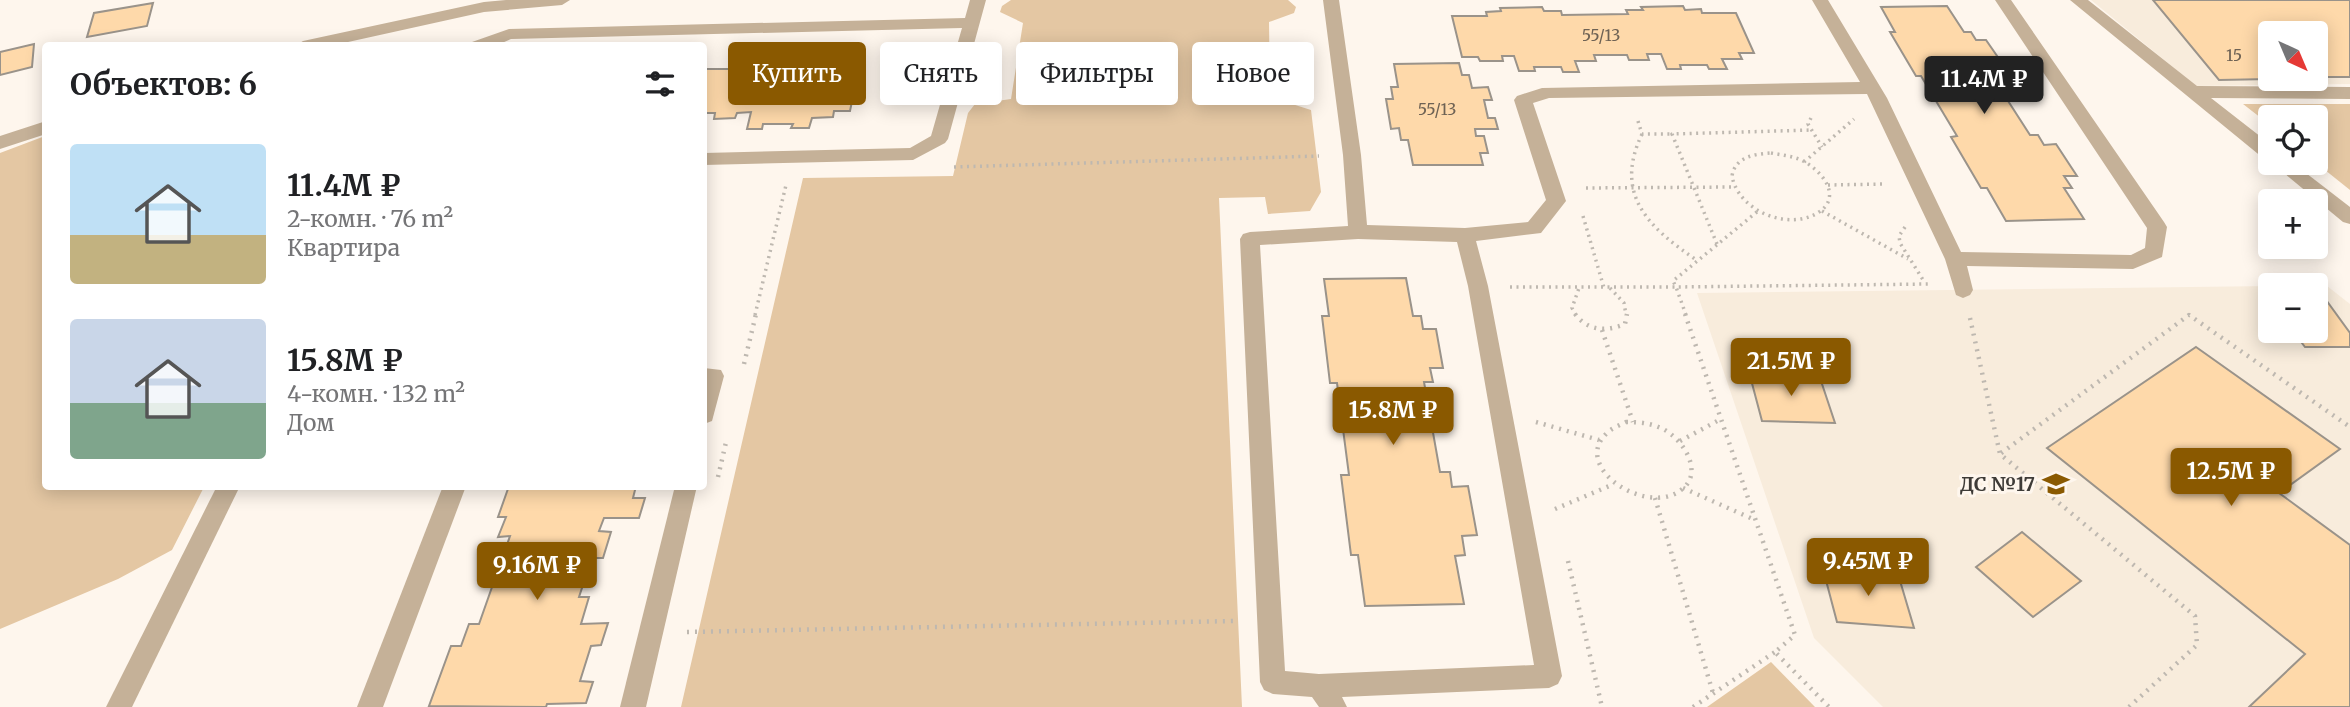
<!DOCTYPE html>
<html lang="ru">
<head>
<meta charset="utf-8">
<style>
	:root { --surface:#fff; --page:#f2f2f2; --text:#202124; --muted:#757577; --accent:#8a5900 }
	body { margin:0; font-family:Merriweather,serif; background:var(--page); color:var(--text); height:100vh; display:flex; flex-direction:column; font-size:26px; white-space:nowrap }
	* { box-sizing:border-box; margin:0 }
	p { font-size:23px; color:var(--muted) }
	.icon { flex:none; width:38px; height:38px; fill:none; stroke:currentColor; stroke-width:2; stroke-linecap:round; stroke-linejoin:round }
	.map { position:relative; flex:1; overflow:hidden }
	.panel { position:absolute; left:42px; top:42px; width:665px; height:448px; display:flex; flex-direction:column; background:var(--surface); border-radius:7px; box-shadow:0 4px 18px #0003 }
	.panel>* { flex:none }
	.banner { position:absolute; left:728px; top:42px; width:665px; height:63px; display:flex; gap:14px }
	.needle { width:46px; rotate:136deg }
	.buttons { position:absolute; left:2258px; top:21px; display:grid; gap:14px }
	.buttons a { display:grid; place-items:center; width:70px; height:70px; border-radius:7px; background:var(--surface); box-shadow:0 4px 18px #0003; font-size:35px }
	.price { position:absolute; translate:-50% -60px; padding:0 16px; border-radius:7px; background:var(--accent); color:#fff; font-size:23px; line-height:46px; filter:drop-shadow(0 2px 4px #0008) }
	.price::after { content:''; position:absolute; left:50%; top:42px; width:21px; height:16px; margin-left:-10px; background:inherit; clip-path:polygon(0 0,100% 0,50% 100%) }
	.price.selected { background:#222; color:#fff }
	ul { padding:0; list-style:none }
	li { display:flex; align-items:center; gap:21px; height:175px; padding:0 28px }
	li span { display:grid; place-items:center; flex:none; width:196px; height:140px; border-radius:7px; color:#555 }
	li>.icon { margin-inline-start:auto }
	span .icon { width:84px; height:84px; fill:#fffc; stroke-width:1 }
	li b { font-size:30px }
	h2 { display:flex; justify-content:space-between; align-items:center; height:84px; padding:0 28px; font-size:30px }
	.chip { padding:0 24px; border-radius:7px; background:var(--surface); box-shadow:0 4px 18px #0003; font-size:24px; line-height:63px }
	.chip.selected { background:var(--accent); color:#fff }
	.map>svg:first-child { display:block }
	.built { fill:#f8ecdc; fill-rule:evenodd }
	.green { fill:#e4c7a3 }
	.building { fill:#fed9aa; stroke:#9a938a; stroke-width:2 }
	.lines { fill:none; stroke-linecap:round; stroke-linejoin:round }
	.path-far1 { stroke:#beb8b0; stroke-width:3.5; stroke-dasharray:2 4.5; stroke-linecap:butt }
	.path { stroke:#beb8b0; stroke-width:4.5; stroke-dasharray:2 6; stroke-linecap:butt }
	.lane { fill:#c5b198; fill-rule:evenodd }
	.street { fill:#c5b198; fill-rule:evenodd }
	.labels { text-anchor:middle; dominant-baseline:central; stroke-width:6; stroke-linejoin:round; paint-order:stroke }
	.number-label { font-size:16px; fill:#6e6254 }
	.poi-label { font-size:19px; font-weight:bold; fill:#3e3b37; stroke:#fef6ed; text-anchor:end }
</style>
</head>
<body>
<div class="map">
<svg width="2350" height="707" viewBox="0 0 2350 707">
	<rect width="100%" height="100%" fill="#fef6ed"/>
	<g class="built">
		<path d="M2091 0H2350V84L2196 86ZM2270 33H2315V79H2270Z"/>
		<polygon points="2270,286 2270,331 2315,331 2315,286 2327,286 2350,304 2350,707 1883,707 1814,638 1697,293"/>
	</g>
	<g class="green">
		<polygon points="1011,0 1288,0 1296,7 1294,13 1269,22 1270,97 1311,110 1321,192 1310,211 1268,214 1265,197 1219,198 1242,707 681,707 803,178 953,176 968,113 975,104 1011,99 1023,23 1000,12 1002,6"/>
		<polygon points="2243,104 2350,104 2350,190 2315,162 2315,117 2270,117 2270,125"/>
		<polygon points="45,136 46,486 204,487 172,550 118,579 0,629 0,153"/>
		<polygon points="1771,662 1815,707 1707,707"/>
	</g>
	<g class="building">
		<polygon points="2153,0 2350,0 2350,77 2315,77 2315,33 2270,33 2270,79 2219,80"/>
		<polygon points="153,3 147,26 87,37 94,13"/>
		<polygon points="1683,6 1685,10 1701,9 1702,13 1736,13 1754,53 1739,53 1742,59 1722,59 1727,69 1709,69 1707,65 1680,65 1681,69 1667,69 1661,54 1647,54 1649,60 1629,60 1627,55 1594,55 1596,61 1575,61 1579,72 1563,72 1561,67 1534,67 1535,71 1519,71 1514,56 1502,56 1503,61 1480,61 1478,57 1462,57 1452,16 1487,16 1486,12 1501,11 1500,8 1542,7 1544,11 1561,11 1562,15 1628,14 1626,10 1643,10 1641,7"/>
		<polygon points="1947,6 1964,32 1971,32 1976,40 1986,40 2004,66 1993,66 1999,76 1992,76 2030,135 2038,135 2044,145 2056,144 2077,176 2064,176 2072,188 2064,188 2084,219 2006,221 1987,188 1981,188 1951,137 1957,136 1921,76 1916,76 1890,32 1895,32 1881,7"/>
		<polygon points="34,44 32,67 0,75 0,52"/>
		<polygon points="765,60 810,60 809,64 825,63 823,68 859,67 850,111 834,111 833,117 812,118 809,128 791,128 793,124 763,124 762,129 747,129 751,112 737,113 735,118 714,119 715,113 704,113 704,69 746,69 747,64 764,64"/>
		<polygon points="1459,63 1462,75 1469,75 1472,88 1488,87 1492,100 1484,100 1488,118 1495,118 1498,129 1475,129 1476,136 1484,136 1488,153 1480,153 1483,165 1413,165 1408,140 1401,140 1399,128 1391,129 1386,99 1393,99 1391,87 1398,87 1394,64"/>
		<polygon points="1406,278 1413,316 1421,316 1423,329 1436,329 1443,368 1430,368 1433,382 1424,382 1440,472 1450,472 1452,487 1468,486 1477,535 1462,536 1465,555 1455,556 1464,604 1365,606 1358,555 1351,555 1341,475 1349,475 1337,383 1330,383 1322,316 1329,316 1324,279"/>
		<polygon points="2315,293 2321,293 2350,333 2350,347 2305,347 2293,331 2315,331"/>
		<polygon points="2196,347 2340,449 2279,493 2350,545 2350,707 2249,707 2305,654 2047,448"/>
		<polygon points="1749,372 1819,375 1835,423 1762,421"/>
		<polygon points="509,486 636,486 633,498 645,498 639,518 604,518 599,531 611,532 603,558 592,558 579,597 589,597 581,624 608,623 601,645 591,646 580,681 593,682 586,703 547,704 546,707 429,706 451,646 461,646 469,624 479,624 510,536 498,537 506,517 498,517"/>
		<polygon points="2022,532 2081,581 2033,617 1976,567"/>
		<polygon points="1823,569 1898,574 1914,628 1837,622"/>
	</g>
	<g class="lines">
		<g class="path-far1">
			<polyline points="1811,118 1808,124 1822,147"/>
			<polyline points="1638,121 1642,134 1672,134"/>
			<path d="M1642 134C1613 195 1649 228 1698 261"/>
			<path d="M1771 153C1782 155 1793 156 1803 161 1821 170 1843 196 1819 212 1789 232 1738 211 1732 176 1735 157 1754 154 1771 153Z"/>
			<polyline points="1804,162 1854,119"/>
			<polyline points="954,167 1319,156"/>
			<polyline points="1828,185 1884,184"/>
			<polyline points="1586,188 1734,187"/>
			<polyline points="1822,211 1908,259"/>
			<polyline points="1583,216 1604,288"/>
			<polyline points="1905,227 1899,236 1900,243 1925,283"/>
			<polyline points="1717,244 1672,134 1812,130"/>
			<polyline points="1510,287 1676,287 1673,281 1758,211"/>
			<polyline points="1610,288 1624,303 1626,315"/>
			<polyline points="755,315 786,185"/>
			<polyline points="1576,315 1572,308 1579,288"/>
			<polyline points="1686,315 1676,287 1928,284"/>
		</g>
		<g class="path">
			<path d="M1575 314C1588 331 1606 332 1625 324L1627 314"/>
			<polyline points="1685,314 1795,635 1775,652 1829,707"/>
			<polyline points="1970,318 2000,454"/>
			<polyline points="1602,330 1633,422"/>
			<polyline points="744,364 756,314"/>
			<polyline points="1536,422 1599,440"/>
			<path d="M1626 422C1639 422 1651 423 1663 429 1683 439 1705 473 1681 490 1647 517 1570 467 1607 433 1612 428 1620 425 1626 422Z"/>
			<polyline points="1680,441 1721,419"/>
			<polyline points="718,477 727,438"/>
			<polyline points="1683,488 1755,520"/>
			<polyline points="1655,498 1713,693"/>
			<polyline points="1555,509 1614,484"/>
			<polyline points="1568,561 1602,707"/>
			<polyline points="687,632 1234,621"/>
			<polyline points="1693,707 1775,652"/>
			<polyline points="2129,707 2197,645 2195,616 2000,454 2189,315 2350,427"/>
		</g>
		<g class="lane">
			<polygon points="970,0 986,0 948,139 945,143 913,160 704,165 704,153 910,148 931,136 962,28 511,39 495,46 470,46 472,42 509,29 965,18"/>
			<path d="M1323 0H1339L1361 155 1367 225 1465 228 1528 222 1546 200 1514 100 1517 96 1542 88 1860 82 1812 0H1828L1887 98 1961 252 2131 255 2145 248 2147 228 1995 0H2011L2164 222 2167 227 2162 257 2133 269 1967 266 1973 290 1970 295 1963 298 1956 295 1945 259 1867 94 1549 98 1533 103 1566 201 1541 233 1476 241 1488 286 1562 676 1558 684 1549 688 1342 697 1347 707H1319L1312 697 1273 694 1264 690 1260 682 1240 239 1243 234 1250 232 1348 226 1343 155ZM1358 239 1457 242 1468 286 1534 665 1319 674 1285 671 1260 245Z"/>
			<polygon points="2070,0 2088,0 2197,86 2350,87 2350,99 2211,98 2270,144 2270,160 2263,158"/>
			<polygon points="2272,163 2293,163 2350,207 2350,224 2343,222"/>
			<polygon points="704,368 721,370 724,376 712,421 704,424"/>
			<polygon points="217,486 240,486 132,707 106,707"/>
			<polygon points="443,486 466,486 383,707 357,707"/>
			<polygon points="675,486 697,486 646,707 620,707"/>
		</g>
		<g class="street">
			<polygon points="506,0 570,0 562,5 484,12 330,46 295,46 303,41 484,2"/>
			<polygon points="46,121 46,134 0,149 0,136"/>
		</g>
	</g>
	<defs>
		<g id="school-bare" transform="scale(2.1)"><path d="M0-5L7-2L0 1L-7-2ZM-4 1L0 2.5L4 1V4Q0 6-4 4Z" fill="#8a5900" stroke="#fef6ed" stroke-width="2.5" paint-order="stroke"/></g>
	</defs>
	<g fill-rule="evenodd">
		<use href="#school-bare" x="2056" y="484"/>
	</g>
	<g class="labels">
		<g class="number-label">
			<text x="1601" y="35">55/13</text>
			<text x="2234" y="55">15</text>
			<text x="1437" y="109">55/13</text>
		</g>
		<g class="poi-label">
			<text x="2035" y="484">ДС №17</text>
		</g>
	</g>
</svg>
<div class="buttons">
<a><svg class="needle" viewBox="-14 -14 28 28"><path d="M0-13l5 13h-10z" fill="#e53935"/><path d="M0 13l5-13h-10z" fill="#757577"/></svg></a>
<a><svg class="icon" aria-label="locate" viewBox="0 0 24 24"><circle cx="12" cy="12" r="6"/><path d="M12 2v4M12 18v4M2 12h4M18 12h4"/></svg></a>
<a>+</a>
<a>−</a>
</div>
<b class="price selected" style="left:1984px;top:116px">11.4M ₽</b>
<b class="price" style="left:1791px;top:398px">21.5M ₽</b>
<b class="price" style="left:1393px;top:447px">15.8M ₽</b>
<b class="price" style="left:2231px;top:508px">12.5M ₽</b>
<b class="price" style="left:1868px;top:598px">9.45M ₽</b>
<b class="price" style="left:537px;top:602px">9.16M ₽</b>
<div class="banner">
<a class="chip selected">Купить</a>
<a class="chip">Снять</a>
<a class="chip">Фильтры</a>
<a class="chip">Новое</a>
</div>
<section class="panel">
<h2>Объектов: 6<svg class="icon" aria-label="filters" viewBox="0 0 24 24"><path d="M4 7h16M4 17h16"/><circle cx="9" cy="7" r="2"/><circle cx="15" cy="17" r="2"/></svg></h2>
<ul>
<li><span style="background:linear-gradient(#bfe0f5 65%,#c2b280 0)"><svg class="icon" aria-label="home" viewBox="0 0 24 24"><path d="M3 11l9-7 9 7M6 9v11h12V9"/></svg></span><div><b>11.4M ₽</b><p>2-комн. · 76 m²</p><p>Квартира</p></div></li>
<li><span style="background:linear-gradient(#c9d6e8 60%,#7fa58c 0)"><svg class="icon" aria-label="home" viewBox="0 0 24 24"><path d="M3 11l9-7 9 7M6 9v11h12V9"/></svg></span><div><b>15.8M ₽</b><p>4-комн. · 132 m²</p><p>Дом</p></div></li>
</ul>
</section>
</div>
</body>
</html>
